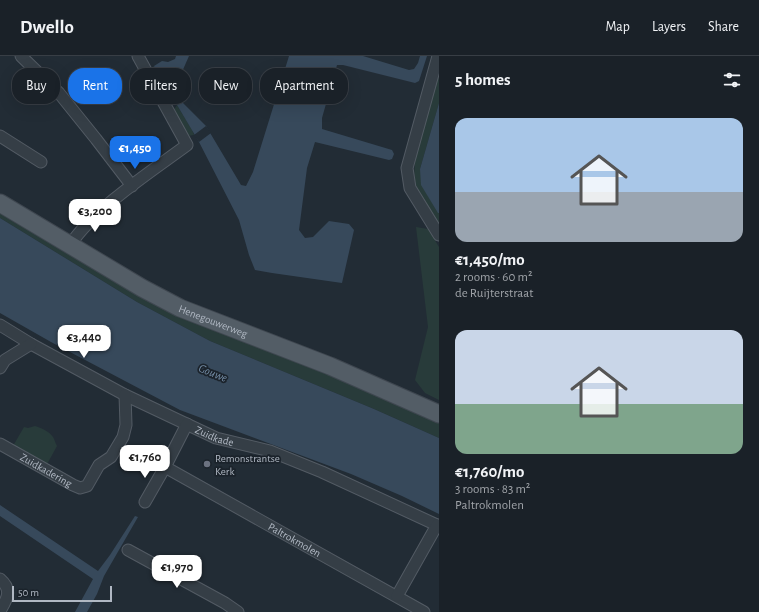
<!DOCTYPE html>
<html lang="en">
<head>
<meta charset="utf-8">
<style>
	:root { --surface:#1a2128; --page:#272e34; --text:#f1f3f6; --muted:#9fa3a8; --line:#383e45; --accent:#1a73e8 }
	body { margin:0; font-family:"Alegreya Sans",sans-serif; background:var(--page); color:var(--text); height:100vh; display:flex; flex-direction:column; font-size:15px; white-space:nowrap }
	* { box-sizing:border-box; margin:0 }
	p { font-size:13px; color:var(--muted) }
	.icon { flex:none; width:22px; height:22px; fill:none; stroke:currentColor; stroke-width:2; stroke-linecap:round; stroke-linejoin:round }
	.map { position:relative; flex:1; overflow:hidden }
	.details { display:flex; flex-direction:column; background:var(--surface); width:320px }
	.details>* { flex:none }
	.top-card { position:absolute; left:12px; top:12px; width:367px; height:36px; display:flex; gap:8px }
	.scale { position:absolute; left:12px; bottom:10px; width:100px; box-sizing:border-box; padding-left:4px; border:2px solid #b0b8c3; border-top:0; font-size:11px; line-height:14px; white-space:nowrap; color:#b0b8c3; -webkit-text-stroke:3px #1b232b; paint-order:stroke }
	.price { position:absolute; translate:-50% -34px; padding:0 9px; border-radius:8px; background:#fff; color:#222; font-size:13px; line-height:26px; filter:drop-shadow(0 1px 2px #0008) }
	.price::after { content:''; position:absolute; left:50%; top:24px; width:12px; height:9px; margin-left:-6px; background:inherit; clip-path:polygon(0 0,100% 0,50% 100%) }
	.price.current { background:var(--accent); color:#fff }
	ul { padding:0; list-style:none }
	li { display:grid; align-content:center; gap:8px; height:212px; padding:0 16px }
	li span { display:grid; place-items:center; height:124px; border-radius:12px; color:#555 }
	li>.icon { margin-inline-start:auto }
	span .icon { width:72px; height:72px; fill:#fffc; stroke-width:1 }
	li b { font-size:17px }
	h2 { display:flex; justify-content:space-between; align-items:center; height:48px; padding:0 16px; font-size:17px }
	.pill { padding:0 14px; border-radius:16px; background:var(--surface); box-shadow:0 4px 16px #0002,0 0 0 1px var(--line); font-size:14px; line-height:36px }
	.pill.current { background:var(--accent); color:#fff }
	header { display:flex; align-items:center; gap:24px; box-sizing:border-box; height:56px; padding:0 20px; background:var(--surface); border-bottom:1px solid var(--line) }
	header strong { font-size:19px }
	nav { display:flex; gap:22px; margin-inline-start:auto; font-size:14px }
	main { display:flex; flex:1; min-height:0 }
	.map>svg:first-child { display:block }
	.green { fill:#283b3a }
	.water { fill:#37495b }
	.pier { fill:#222c35 }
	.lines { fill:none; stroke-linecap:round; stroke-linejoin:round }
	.minor-casing { stroke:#535b64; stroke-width:13 }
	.primary-casing { stroke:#3f4750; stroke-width:19 }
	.minor { stroke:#353e46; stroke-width:11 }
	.primary { stroke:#535d66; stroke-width:17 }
	.worship-dot { fill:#6b7280; stroke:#1b232b; stroke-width:1.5 }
	.labels { text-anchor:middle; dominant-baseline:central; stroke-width:3.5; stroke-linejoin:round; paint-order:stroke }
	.street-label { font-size:11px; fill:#b0b8c3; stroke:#1b232b }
	.poi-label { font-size:11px; fill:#b0b8c3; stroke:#1b232b; text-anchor:start }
	.water-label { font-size:12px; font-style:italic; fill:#738ba4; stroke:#1b232b }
</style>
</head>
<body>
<header>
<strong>Dwello</strong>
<nav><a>Map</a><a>Layers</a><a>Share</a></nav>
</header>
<main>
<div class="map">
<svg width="439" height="556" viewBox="0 0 439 556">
	<rect width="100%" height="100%" fill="#222c35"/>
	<g class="green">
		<polygon points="154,10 155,11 173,45 169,46 150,13"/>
		<path d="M439 19V47L420 113 439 157V169C433 158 419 140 416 129 408 106 432 44 439 19Z"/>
		<polygon points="177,49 192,74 194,79 187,80 173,55"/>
		<path d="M0 154 184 261C217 276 252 287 286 301 337 321 388 344 439 367V382L374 353 210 285 137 246 0 162Z"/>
		<polygon points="416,171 428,173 439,191 439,344 425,337 415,324 428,271"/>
		<path d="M35 370C41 372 49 375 53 381 55 384 55 387 57 390L46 410 13 390 24 371 28 372Z"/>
	</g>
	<g class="water">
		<polygon points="176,0 189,0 174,34 174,36 177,41 173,45 154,10 162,5 168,6 175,3"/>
		<polygon points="289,0 363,0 409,14 414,13 418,7 420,0 427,0 419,25 415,27 343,9 337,9 322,62 322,73 392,94 394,98 392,103 389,104 315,86 307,112 299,174 305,182 313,181 329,165 349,168 354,174 342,227 272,217 255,214 249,199 239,164 199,86 177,49 181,45 206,70 241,129 246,130 253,116"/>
		<polygon points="439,47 439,157 438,157 421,129 420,113"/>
		<polygon points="0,162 137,246 210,285 374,353 439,382 439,458 402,440 351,418 180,354 51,286 0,257"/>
		<polygon points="0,449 98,515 110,499 135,460 138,461 104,520 97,538 87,556 75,556 93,523 0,460"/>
	</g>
	<polygon class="pier" points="206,70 211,77 199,86 194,79"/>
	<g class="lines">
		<g class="minor-casing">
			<g id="minor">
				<polyline points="21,0 59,37 96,83 132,130"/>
				<polyline points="438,0 407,112 410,132 439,179"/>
				<polyline points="0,80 41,106"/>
				<path d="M70 189C96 151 149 117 187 89L138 0"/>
				<path id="s1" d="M0 269 31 288 125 339 216 382 270 395 322 416 439 470"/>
				<polyline points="0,312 5,304 31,288"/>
				<path id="s2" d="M187 368 165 411 424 556"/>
				<path id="s3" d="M0 388 73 429 80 432 87 430 99 409 111 401 123 381 126 369 125 339"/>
				<polyline points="145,446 165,411"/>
				<polyline points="128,494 225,547 238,556"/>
				<path d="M0 523C13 534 7 543 0 555"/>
				<polyline points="397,540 437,469"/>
			</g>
		</g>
		<g class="primary-casing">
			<g id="primary">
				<path id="s4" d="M0 147 142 232 180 252 330 310 439 358"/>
			</g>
		</g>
		<use href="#minor" class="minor"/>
		<use href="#primary" class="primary"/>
	</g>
	<circle class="worship-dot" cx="207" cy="408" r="4"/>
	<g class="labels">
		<g class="street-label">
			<text stroke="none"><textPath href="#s4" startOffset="244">Henegouwerweg</textPath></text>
			<text stroke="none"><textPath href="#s1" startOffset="242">Zuidkade</textPath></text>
			<text stroke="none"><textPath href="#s3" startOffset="53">Zuidkadering</textPath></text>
			<text stroke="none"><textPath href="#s2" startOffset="197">Paltrokmolen</textPath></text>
		</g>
		<g class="poi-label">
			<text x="215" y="402">Remonstrantse<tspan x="215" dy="13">Kerk</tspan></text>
		</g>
		<g class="water-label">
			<text transform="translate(213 317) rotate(22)">Gouwe</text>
		</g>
	</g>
</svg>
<div class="scale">50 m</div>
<b class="price current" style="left:135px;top:114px">€1,450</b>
<b class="price" style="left:95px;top:177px">€3,200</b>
<b class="price" style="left:84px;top:303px">€3,440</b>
<b class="price" style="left:145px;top:423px">€1,760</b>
<b class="price" style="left:177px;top:533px">€1,970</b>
<div class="top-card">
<a class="pill">Buy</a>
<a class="pill current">Rent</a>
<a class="pill">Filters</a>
<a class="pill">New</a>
<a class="pill">Apartment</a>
</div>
</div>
<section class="details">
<h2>5 homes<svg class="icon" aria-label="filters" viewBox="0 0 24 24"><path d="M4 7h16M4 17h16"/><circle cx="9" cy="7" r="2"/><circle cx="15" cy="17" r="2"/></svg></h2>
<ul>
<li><span style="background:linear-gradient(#a9c7e8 60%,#9aa5b1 0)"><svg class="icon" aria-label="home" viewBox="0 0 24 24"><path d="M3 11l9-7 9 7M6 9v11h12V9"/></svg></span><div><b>€1,450/mo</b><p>2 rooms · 60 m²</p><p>de Ruijterstraat</p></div></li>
<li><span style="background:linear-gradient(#c9d6e8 60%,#7fa58c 0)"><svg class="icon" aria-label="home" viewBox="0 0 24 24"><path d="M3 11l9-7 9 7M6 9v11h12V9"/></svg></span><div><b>€1,760/mo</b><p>3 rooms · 83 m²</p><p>Paltrokmolen</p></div></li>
</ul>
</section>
</main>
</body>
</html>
